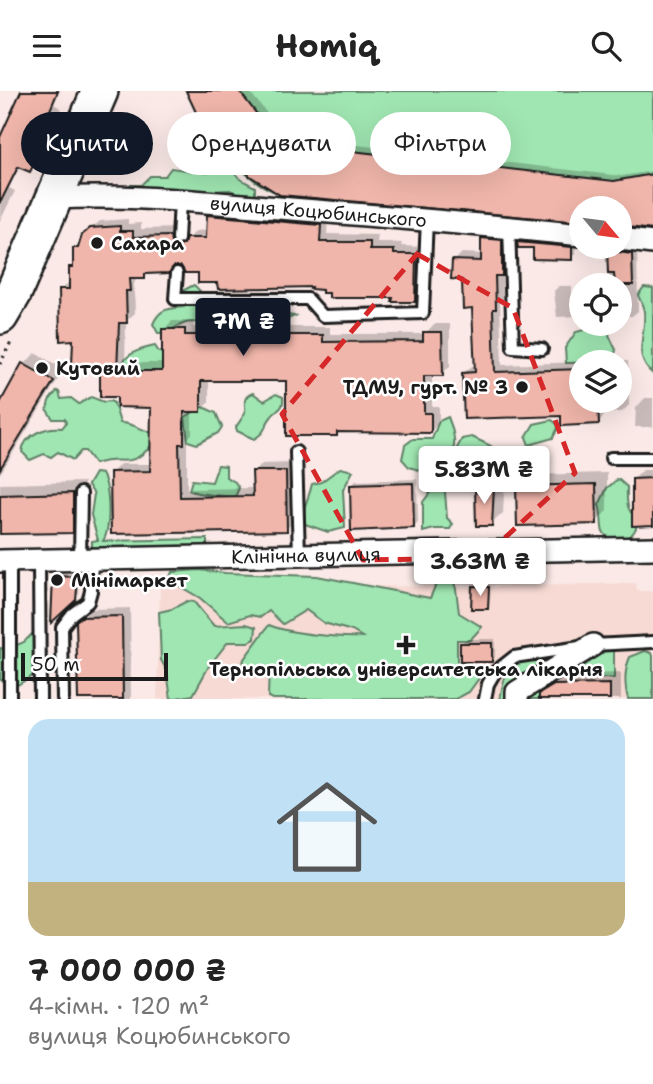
<!DOCTYPE html>
<html lang="uk">
<head>
<meta charset="utf-8">
<style>
	:root { --surface:#fff; --page:#f2f2f2; --text:#222; --muted:#767676; --accent:#111827 }
	body { margin:0; font-family:"Shantell Sans",sans-serif; background:var(--page); color:var(--text); height:100vh; display:flex; flex-direction:column; font-size:26px; white-space:nowrap }
	* { box-sizing:border-box; margin:0 }
	p { font-size:23px; color:var(--muted) }
	.icon { flex:none; width:38px; height:38px; fill:none; stroke:currentColor; stroke-width:2; stroke-linecap:round; stroke-linejoin:round }
	.map { position:relative; height:608px; overflow:hidden }
	.panel { display:flex; flex-direction:column; background:var(--surface); flex:1 }
	.panel>* { flex:none }
	.hud { position:absolute; left:21px; top:21px; width:612px; height:63px; display:flex; gap:14px }
	.needle { width:46px; rotate:119deg }
	.controls { position:absolute; left:569px; top:105px; display:grid; gap:14px }
	.controls a { display:grid; place-items:center; width:63px; height:63px; border-radius:50%; background:var(--surface); box-shadow:0 7px 28px #0002; font-size:35px }
	.scale { position:absolute; left:21px; bottom:18px; width:147px; box-sizing:border-box; padding-left:7px; border:4px solid #1c1c1c; border-top:0; font-size:19px; line-height:24px; white-space:nowrap; color:#1c1c1c; -webkit-text-stroke:5px #fff; paint-order:stroke }
	.price { position:absolute; translate:-50% -60px; padding:0 16px; border-radius:7px; background:#fff; color:#222; font-size:23px; line-height:46px; filter:drop-shadow(0 2px 4px #0008) }
	.price::after { content:''; position:absolute; left:50%; top:42px; width:21px; height:16px; margin-left:-10px; background:inherit; clip-path:polygon(0 0,100% 0,50% 100%) }
	.price.on { background:var(--accent); color:#fff }
	ul { padding:0; list-style:none }
	li { display:grid; align-content:center; gap:14px; height:371px; padding:0 28px }
	li span { display:grid; place-items:center; height:217px; border-radius:21px; color:#555 }
	li>.icon { margin-inline-start:auto }
	span .icon { width:126px; height:126px; fill:#fffc; stroke-width:1 }
	li b { font-size:30px }
	.chip { padding:0 24px; border-radius:32px; background:var(--surface); box-shadow:0 7px 28px #0002; font-size:24px; line-height:63px }
	.chip.on { background:var(--accent); color:#fff }
	header { display:flex; justify-content:space-between; align-items:center; height:91px; padding:0 28px; background:var(--surface); font-size:32px; font-weight:700 }
	.map>svg:first-child { display:block }
	.built { fill:#f7dad4 }
	.green { fill:#a0e6b2; stroke:#5e8167; stroke-width:2 }
	.shadow { fill:#0003 }
	.building { fill:#f0b6ab; stroke:#1c1c1c; stroke-width:2 }
	.lines { fill:none; stroke-linecap:round; stroke-linejoin:round }
	.lane-casing { stroke:#1c1c1c; stroke-width:16 }
	.street-casing { stroke:#1c1c1c; stroke-width:26 }
	.primary-casing { stroke:#1c1c1c; stroke-width:40 }
	.path { stroke:#1c1c1c; stroke-width:3.5; stroke-dasharray:2 5; stroke-linecap:butt }
	.lane { stroke:#fff; stroke-width:10 }
	.street { stroke:#fff; stroke-width:21 }
	.primary { stroke:#fff; stroke-width:35 }
	.marked { fill:none; stroke:#d62828; stroke-width:5; stroke-dasharray:14 9; stroke-linejoin:round }
	.poi-dot { fill:#1c1c1c; stroke:#fff; stroke-width:2.5 }
	.labels { text-anchor:middle; dominant-baseline:central; stroke-width:5; stroke-linejoin:round; paint-order:stroke }
	.street-label { font-size:19px; fill:#1c1c1c; stroke:#fff }
	.poi-label { font-size:19px; font-weight:bold; fill:#1c1c1c; stroke:#fff; text-anchor:start }
</style>
</head>
<body>
<header><svg class="icon" aria-label="menu" viewBox="0 0 24 24"><path d="M4 6h16M4 12h16M4 18h16"/></svg>Homiq<svg class="icon" aria-label="search" viewBox="0 0 24 24"><circle cx="10" cy="10" r="6"/><path d="M15 15l6 6"/></svg></header>
<div class="map">
<svg width="653" height="608" viewBox="0 0 653 608">
	<rect width="100%" height="100%" fill="#fae9e6"/>
	<filter id="ink" filterUnits="userSpaceOnUse"><feTurbulence type="fractalNoise" baseFrequency=".0143" numOctaves="2"/><feDisplacementMap in="SourceGraphic" scale="14" xChannelSelector="R" yChannelSelector="G"/><feConvolveMatrix kernelMatrix="1 2 1 2 8 2 1 2 1" color-interpolation-filters="sRGB"/></filter>
	<g filter="url(#ink)">
		<polygon class="built" points="636,492 637,500 653,500 653,608 157,608 160,494 489,496"/>
		<g class="green">
			<path d="M187 0H653V139L636 142 620 141V117H581V137L300 106C292 104 281 103 273 100 231 82 209 36 187 0Z"/>
			<polygon points="224,68 240,88 255,96 255,105 237,102 230,99 119,104 129,94 141,94 150,85 165,85 171,77 208,82"/>
			<path d="M194 194 207 207 211 217 223 225 221 232C209 236 197 229 186 232 176 235 169 242 158 242L153 233C160 217 168 218 184 216L186 214 183 207 184 199Z"/>
			<path d="M644 196 653 197V283C631 265 647 244 644 220 643 215 640 209 638 204Z"/>
			<polygon points="257,212 266,221 295,225 266,237 239,233 233,223"/>
			<polygon points="607,233 612,235 609,244 616,259 613,268 603,271 566,272 565,257 576,241"/>
			<path d="M155 255 159 261 171 263 190 284 128 283 121 275C127 261 142 258 155 255Z"/>
			<path d="M57 300 59 301 61 308 71 307 79 313 91 306 104 311 110 310 114 312 120 332C133 332 141 339 153 342L154 352C128 381 125 363 95 373L85 360H81L73 369 58 361 51 366 44 363 30 369 22 361C24 343 47 335 62 337L66 332 65 328H53L47 319 49 310Z"/>
			<path d="M253 302 264 310 276 303 283 306C284 319 278 317 272 325 263 335 268 340 254 348L237 340 236 336C238 332 244 326 245 321 246 311 241 307 253 302Z"/>
			<polygon points="203,316 216,322 222,336 218,342 197,353 188,350 185,326"/>
			<path d="M448 326C458 350 458 368 435 384L409 376 402 368 405 354 413 348H432L439 330Z"/>
			<polygon points="552,329 557,333 558,337 553,347 529,354 526,346 534,333"/>
			<polygon points="472,346 491,355 493,359 506,364 506,375 498,381 485,376 466,374 459,366 457,357 462,348"/>
			<path d="M218 374 226 375V386L235 391 239 397 235 406C222 404 200 405 189 399L192 389 212 391Z"/>
			<path d="M340 377 353 380 343 399 345 437 328 441 305 433C302 412 308 412 312 393L321 391Z"/>
			<path d="M95 382 102 383C110 396 111 438 103 450L207 448V455L92 457V450L98 449 91 424 94 403 88 394Z"/>
			<path d="M618 388 627 396C627 403 626 412 629 418 631 423 637 427 637 432 636 449 612 454 603 441 601 437 602 421 599 414L607 397Z"/>
			<polygon points="442,397 445,401 447,427 453,433 450,438 434,438 423,441 423,411 432,399"/>
			<path d="M199 479 225 482 317 485 430 507 439 486 452 485 456 498 459 522 482 536 470 549H457V572L482 583 469 601 456 608H272L268 606 269 577 254 585 240 581 244 568 269 534C290 543 341 547 362 546L352 540 324 532 306 519 283 533 269 520 261 526 250 524 228 531 200 507 169 489 172 481Z"/>
			<polygon points="187,510 194,511 214,535 246,533 256,536 255,548 249,551 228,551 209,575 193,604 171,608 167,580 161,569 159,521 172,518"/>
			<polygon points="33,542 47,562 37,582 11,598 0,588 0,557 6,559 24,551"/>
			<polygon points="592,558 614,558 614,587 568,588 569,574"/>
			<path d="M645 560 652 562 653 565V608H628C624 593 624 580 630 566Z"/>
			<path d="M532 564 544 571 546 584 538 608H500C504 585 507 570 532 564Z"/>
		</g>
		<g class="shadow">
			<polygon points="23,0 60,0 54,13 62,18 35,74 30,79 20,75 9,97 15,100 0,130 0,49"/>
			<polygon points="189,0 249,0 266,21 282,35 306,48 621,85 653,80 653,136 620,133 620,117 581,117 581,129 280,102"/>
			<polygon points="217,117 328,126 327,143 378,144 377,151 402,152 401,155 424,156 423,201 415,209 331,201 313,194 219,190 179,172 150,181 144,186 137,186 134,193 135,222 126,230 125,272 164,272 164,238 172,230 193,230 193,236 330,236 330,243 425,243 434,233 450,233 450,275 442,283 432,284 432,315 439,315 439,332 431,340 340,339 336,343 288,288 209,288 209,311 201,319 192,319 192,343 187,348 187,398 254,397 254,381 262,373 294,372 295,430 286,438 113,441 112,382 120,373 152,373 153,315 119,304 102,272 74,247 61,199 69,191 71,177 75,172 75,158 84,149 87,141 100,130 128,128 128,133 141,132 141,138 178,137 179,144 188,148 196,140 208,139 209,125"/>
			<polygon points="490,140 508,142 509,176 502,183 503,209 500,211 502,274 581,271 581,310 620,310 620,271 588,271 628,270 629,314 622,321 606,322 599,332 562,324 464,282 472,275 476,275 474,216 464,187 454,170 462,162 483,163 483,148"/>
			<polygon points="523,147 576,153 576,163 571,167 519,151"/>
			<polygon points="609,156 637,158 638,220 632,225 620,225 620,194 610,194"/>
			<polygon points="559,195 572,195 572,202 581,202 581,225 557,226 554,200"/>
			<polygon points="35,262 64,278 0,383 0,315 24,274"/>
			<polygon points="645,307 653,307 653,336 635,336 636,317"/>
			<polygon points="643,379 653,379 653,433 634,388"/>
			<polygon points="607,382 607,420 596,431 518,396 530,384"/>
			<polygon points="488,385 505,385 503,422 491,433 477,397"/>
			<polygon points="417,388 418,432 414,436 352,394 356,390"/>
			<polygon points="84,391 83,429 72,441 0,441 0,393"/>
			<polygon points="59,482 81,482 79,503 53,528 54,486"/>
			<polygon points="475,494 490,495 487,517 473,496"/>
			<polygon points="130,517 131,608 79,608 78,531 92,518"/>
			<polygon points="466,548 495,548 495,566 491,570 462,552"/>
			<polygon points="621,582 621,608 549,608 549,598 567,583"/>
		</g>
		<g class="building">
			<polygon points="21,0 58,0 50,19 58,24 30,81 18,76 0,112 0,46"/>
			<polygon points="186,0 239,0 260,27 276,41 299,54 614,90 653,83 653,139 620,135 620,117 581,117 581,131 280,104 250,85 221,57 201,32"/>
			<polygon points="207,124 321,134 320,151 370,151 370,159 394,159 394,163 416,163 415,211 392,211 393,207 329,207 329,202 322,202 322,199 310,198 311,196 218,198 217,192 198,192 198,182 185,182 181,175 174,175 169,182 145,183 145,188 129,188 130,200 126,200 127,232 119,232 117,280 162,280 162,238 185,238 185,244 323,244 323,251 423,250 423,241 442,241 443,285 424,285 424,322 431,322 431,342 337,341 337,345 286,345 286,290 201,290 201,321 184,321 184,353 179,353 180,406 253,405 252,380 286,380 287,440 111,443 110,381 150,380 151,317 117,316 117,306 100,306 100,274 72,274 73,249 60,250 59,198 69,198 69,176 73,176 73,157 78,157 82,144 90,137 120,135 120,140 133,140 133,146 170,145 171,152 178,156 184,153 186,147 206,147"/>
			<polygon points="481,147 502,149 502,185 495,185 496,218 493,218 495,281 581,278 581,310 598,310 599,333 561,335 561,325 464,328 462,282 475,281 472,217 463,218 462,189 451,188 452,169 481,170"/>
			<polygon points="517,151 572,156 572,169 533,168 533,157 518,157"/>
			<polygon points="607,156 618,161 632,163 633,194 615,194 614,183 608,183"/>
			<polygon points="22,272 54,290 0,378 0,312"/>
			<polygon points="653,387 653,434 632,435 632,388"/>
			<polygon points="413,392 414,437 351,440 350,394"/>
			<polygon points="596,393 597,433 517,435 516,395"/>
			<polygon points="494,395 492,435 476,435 475,396"/>
			<polygon points="73,402 73,442 0,443 0,404"/>
			<polygon points="53,485 78,486 76,509 51,532"/>
			<polygon points="472,495 489,496 488,518 471,518"/>
			<polygon points="122,525 123,608 78,608 76,530 81,526"/>
			<rect x="460" y="552" width="32" height="19"/>
			<polygon points="610,593 610,608 539,608 539,603 554,594"/>
		</g>
		<g class="lines">
			<g class="lane-casing">
				<g id="lane">
					<polyline points="509,136 513,256 542,258"/>
					<polyline points="178,148 180,110"/>
					<polyline points="177,182 175,208 308,208 323,225 423,222 427,128"/>
					<polyline points="296,361 299,464"/>
					<polyline points="611,367 653,367"/>
					<polyline points="80,469 81,402"/>
					<polyline points="39,470 40,608"/>
					<polyline points="10,471 10,608"/>
					<polyline points="63,608 62,536 72,523 88,511 91,500 92,469"/>
					<polyline points="485,608 488,593 495,581 514,566 593,554 653,551"/>
				</g>
			</g>
			<g class="street-casing">
				<g id="street">
					<path id="s1" d="M55 107C129 103 205 111 279 117 380 125 480 133 581 144"/>
					<polyline points="620,148 653,152"/>
					<path id="s2" d="M0 470 653 457"/>
					<polyline points="517,608 517,601 593,554"/>
				</g>
			</g>
			<g class="primary-casing">
				<polyline id="primary" points="0,225 13,203 100,0"/>
			</g>
			<polyline class="path" points="0,273 12,249"/>
			<use href="#lane" class="lane"/>
			<use href="#street" class="street"/>
			<use href="#primary" class="primary"/>
		</g>
	</g>
	<path class="marked" d="M417 163 513 217 575 382 483 467 363 469 282 323Z"/>
	<g class="poi-dot">
		<circle cx="97" cy="152" r="7"/>
		<circle cx="42" cy="277" r="7"/>
		<circle cx="522" cy="296" r="7"/>
		<circle cx="57" cy="489" r="7"/>
		<path d="M402.5 543.5h7v7h7v7h-7v7h-7v-7h-7v-7h7z"/>
	</g>
	<g class="labels">
		<g class="street-label">
			<text stroke="none"><textPath href="#s1" startOffset="264">вулиця Коцюбинського</textPath></text>
			<text stroke="none"><textPath href="#s2" startOffset="306">Клінічна вулиця</textPath></text>
		</g>
		<g class="poi-label">
			<text x="111" y="152">Сахара</text>
			<text x="56" y="277">Кутовий</text>
			<text x="508" y="296" text-anchor="end">ТДМУ, гурт. № 3</text>
			<text x="71" y="489">Мінімаркет</text>
			<text x="406" y="578" text-anchor="middle">Тернопільська університетська лікарня</text>
		</g>
	</g>
</svg>
<div class="controls">
<a><svg class="needle" viewBox="-14 -14 28 28"><path d="M0-13l5 13h-10z" fill="#e53935"/><path d="M0 13l5-13h-10z" fill="#767676"/></svg></a>
<a><svg class="icon" aria-label="locate" viewBox="0 0 24 24"><circle cx="12" cy="12" r="6"/><path d="M12 2v4M12 18v4M2 12h4M18 12h4"/></svg></a>
<a><svg class="icon" aria-label="layers" viewBox="0 0 24 24"><path d="M12 4l9 5-9 5-9-5zM3 14l9 5 9-5"/></svg></a>
</div>
<div class="scale">50 m</div>
<b class="price on" style="left:243px;top:267px">7M ₴</b>
<b class="price" style="left:484px;top:415px">5.83M ₴</b>
<b class="price" style="left:480px;top:507px">3.63M ₴</b>
<div class="hud">
<a class="chip on">Купити</a>
<a class="chip">Орендувати</a>
<a class="chip">Фільтри</a>
</div>
</div>
<section class="panel">
<ul>
<li><span style="background:linear-gradient(#bfe0f5 75%,#c2b280 0)"><svg class="icon" aria-label="home" viewBox="0 0 24 24"><path d="M3 11l9-7 9 7M6 9v11h12V9"/></svg></span><div><b>7 000 000 ₴</b><p>4-кімн. · 120 m²</p><p>вулиця Коцюбинського</p></div></li>
</ul>
</section>
</body>
</html>
